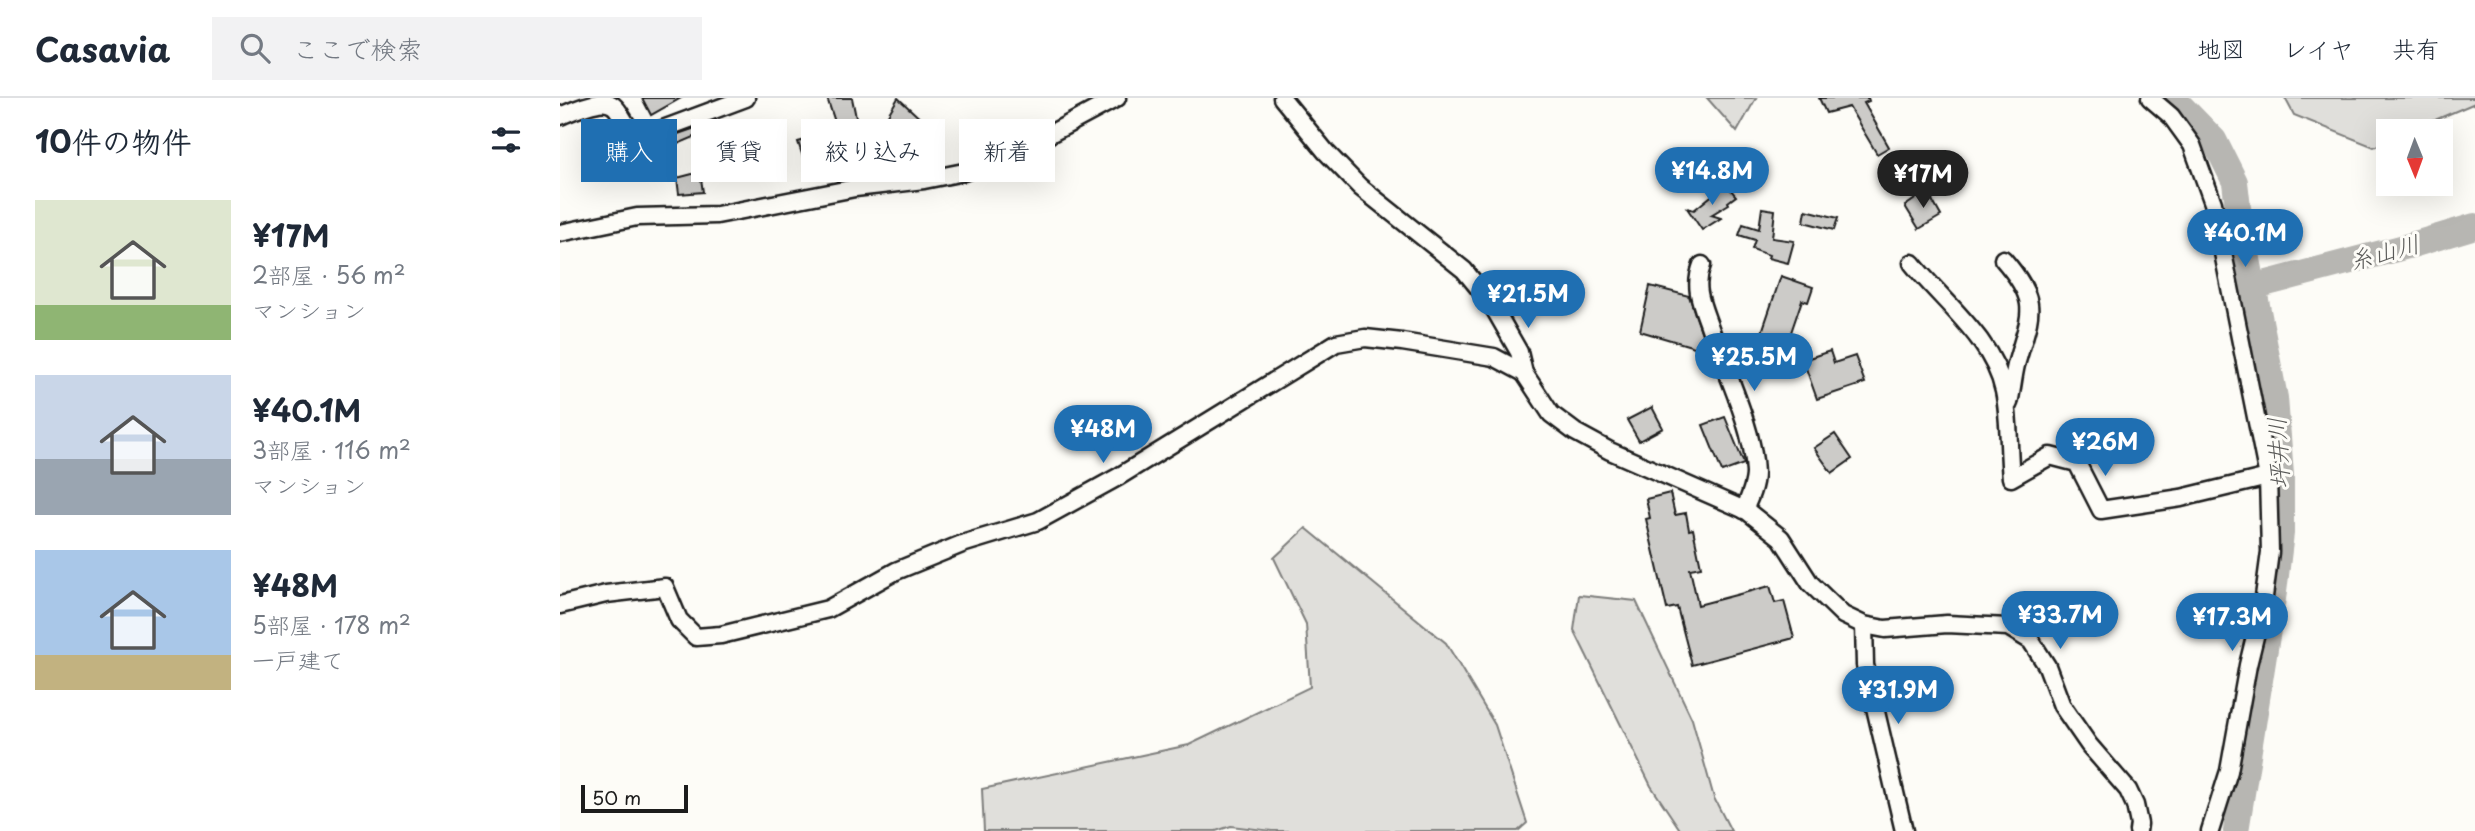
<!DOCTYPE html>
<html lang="ja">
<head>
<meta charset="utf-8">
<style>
	:root { --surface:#fff; --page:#f2f2f3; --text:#1f2937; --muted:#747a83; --line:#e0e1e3; --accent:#1f6fb2 }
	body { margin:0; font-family:"Playpen Sans","Klee One",sans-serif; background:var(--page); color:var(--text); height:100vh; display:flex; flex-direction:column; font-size:26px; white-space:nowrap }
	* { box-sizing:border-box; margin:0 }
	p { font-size:23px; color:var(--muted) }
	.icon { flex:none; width:38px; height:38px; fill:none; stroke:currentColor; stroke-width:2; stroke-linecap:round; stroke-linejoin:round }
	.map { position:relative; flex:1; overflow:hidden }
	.sheet { display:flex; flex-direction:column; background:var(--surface); width:560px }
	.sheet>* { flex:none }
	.hud { position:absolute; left:21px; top:21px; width:665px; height:63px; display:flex; gap:14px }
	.needle { width:46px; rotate:179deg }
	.buttons { position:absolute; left:1816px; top:21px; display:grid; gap:14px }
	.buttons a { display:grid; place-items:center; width:77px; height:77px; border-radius:0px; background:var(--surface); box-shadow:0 7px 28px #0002; font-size:35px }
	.scale { position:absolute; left:21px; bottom:18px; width:107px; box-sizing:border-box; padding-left:7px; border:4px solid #1c1c1c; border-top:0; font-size:19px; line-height:24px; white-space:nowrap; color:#1c1c1c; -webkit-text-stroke:5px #fdfcf7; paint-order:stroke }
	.price { position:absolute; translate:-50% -60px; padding:0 16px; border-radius:24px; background:var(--accent); color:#fff; font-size:23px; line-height:46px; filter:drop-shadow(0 2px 4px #0008) }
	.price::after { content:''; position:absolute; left:50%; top:42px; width:21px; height:16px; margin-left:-10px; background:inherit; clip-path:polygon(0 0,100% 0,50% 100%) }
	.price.active { background:#222; color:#fff }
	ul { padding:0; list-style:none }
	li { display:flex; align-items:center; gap:21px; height:175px; padding:0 35px }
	li span { display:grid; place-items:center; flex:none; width:196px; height:140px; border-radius:0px; color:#555 }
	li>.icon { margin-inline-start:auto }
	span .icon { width:84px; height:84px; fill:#fffc; stroke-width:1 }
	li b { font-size:30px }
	h2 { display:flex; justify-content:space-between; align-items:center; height:84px; padding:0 35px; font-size:30px }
	.pill { padding:0 24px; border-radius:0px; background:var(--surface); box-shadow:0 7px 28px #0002; font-size:24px; line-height:63px }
	.pill.active { background:var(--accent); color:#fff }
	header { display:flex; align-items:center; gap:42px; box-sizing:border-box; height:98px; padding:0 35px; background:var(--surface); border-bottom:2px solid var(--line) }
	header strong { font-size:33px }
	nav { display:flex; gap:38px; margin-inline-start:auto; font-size:24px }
	.search { width:490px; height:63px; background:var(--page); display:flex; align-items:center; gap:18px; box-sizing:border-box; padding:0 24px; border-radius:0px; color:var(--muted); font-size:26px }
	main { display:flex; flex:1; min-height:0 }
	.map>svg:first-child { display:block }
	.green { fill:#e0dfdb; stroke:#7e7e7c; stroke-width:2 }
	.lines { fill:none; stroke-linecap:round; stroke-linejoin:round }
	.river { stroke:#b7b6b2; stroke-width:26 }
	.building { fill:#cccbc8; stroke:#1c1c1c; stroke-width:2 }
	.minor-casing { stroke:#1c1c1c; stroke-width:21 }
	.minor { stroke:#fdfcf7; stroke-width:16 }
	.labels { text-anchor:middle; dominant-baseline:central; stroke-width:6; stroke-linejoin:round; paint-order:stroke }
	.water-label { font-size:24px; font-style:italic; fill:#5a5a58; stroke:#fdfcf7 }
</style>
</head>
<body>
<header>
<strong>Casavia</strong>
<div class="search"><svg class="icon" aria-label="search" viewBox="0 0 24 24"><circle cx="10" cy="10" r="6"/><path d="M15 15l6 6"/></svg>ここで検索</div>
<nav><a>地図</a><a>レイヤ</a><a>共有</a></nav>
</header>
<main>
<section class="sheet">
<h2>10件の物件<svg class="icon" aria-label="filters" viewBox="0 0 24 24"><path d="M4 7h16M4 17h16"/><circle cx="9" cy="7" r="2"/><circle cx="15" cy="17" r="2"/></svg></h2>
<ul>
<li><span style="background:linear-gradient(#dfe7d0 75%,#8fb573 0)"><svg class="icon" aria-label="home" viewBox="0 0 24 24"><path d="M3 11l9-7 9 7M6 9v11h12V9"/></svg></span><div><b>¥17M</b><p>2部屋 · 56 m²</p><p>マンション</p></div></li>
<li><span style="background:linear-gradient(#c9d6e8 60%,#9aa5b1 0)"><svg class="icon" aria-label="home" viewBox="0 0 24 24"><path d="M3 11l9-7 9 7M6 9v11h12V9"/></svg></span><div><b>¥40.1M</b><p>3部屋 · 116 m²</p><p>マンション</p></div></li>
<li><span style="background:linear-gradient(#a9c7e8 75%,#c2b280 0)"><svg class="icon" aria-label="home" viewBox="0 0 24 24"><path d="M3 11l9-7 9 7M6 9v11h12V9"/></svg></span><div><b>¥48M</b><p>5部屋 · 178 m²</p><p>一戸建て</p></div></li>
</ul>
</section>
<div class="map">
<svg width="1915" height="733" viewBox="0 0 1915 733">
	<rect width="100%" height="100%" fill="#fdfcf7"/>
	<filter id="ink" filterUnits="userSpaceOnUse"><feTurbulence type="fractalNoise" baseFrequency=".0143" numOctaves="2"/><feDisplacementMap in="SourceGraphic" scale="14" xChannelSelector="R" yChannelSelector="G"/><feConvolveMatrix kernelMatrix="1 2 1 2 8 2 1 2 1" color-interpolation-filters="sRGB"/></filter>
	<g filter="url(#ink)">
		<g class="green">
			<polygon points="1147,0 1196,0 1177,34"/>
			<polygon points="1725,0 1915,0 1915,5 1849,33 1829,33 1829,42 1814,49 1734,17"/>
			<polygon points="746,430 886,545 935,627 967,725 958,733 712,733 671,728 656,733 424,733 422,691 629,647 750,589 746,526 714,460"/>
			<polygon points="1019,497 1076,503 1132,621 1154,700 1171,733 1121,733 1091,688 1014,532"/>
		</g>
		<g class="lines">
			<g class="river">
				<polyline points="1613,0 1654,42 1675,84 1678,110 1715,300 1721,377 1721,435 1714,494 1676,733"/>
				<polyline points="1692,189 1852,147 1915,128"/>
			</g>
		</g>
		<g class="building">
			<polygon points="82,0 121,0 91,17"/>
			<polygon points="267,0 292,0 302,48 245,65 238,44 278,33"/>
			<polygon points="338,0 377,36 359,56 326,20"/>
			<polygon points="1259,0 1308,0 1309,3 1304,5 1329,49 1317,56 1289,9 1266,15"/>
			<polygon points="156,23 161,44 138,52 134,39 118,46 115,37"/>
			<polygon points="140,74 143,94 119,96 117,80"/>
			<polygon points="1166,86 1176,98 1168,104 1169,106 1151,117 1161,120 1142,132 1127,110 1134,112"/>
			<polygon points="1367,93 1381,118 1359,131 1345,108"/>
			<polygon points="1202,110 1215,112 1212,140 1234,143 1228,165 1208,160 1209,157 1192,151 1195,142 1179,137 1183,126 1199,131"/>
			<polygon points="1246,112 1278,120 1274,132 1244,124"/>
			<polygon points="1221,178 1253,189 1248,204 1242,202 1227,246 1201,237"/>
			<polygon points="1090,188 1129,198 1148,253 1080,233"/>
			<polygon points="1270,253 1274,265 1295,258 1305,285 1257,301 1243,262"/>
			<polygon points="1092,309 1103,330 1079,343 1067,322"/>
			<polygon points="1165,319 1184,366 1162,374 1143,327"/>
			<polygon points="1275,336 1292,361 1272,375 1254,350"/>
			<polygon points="1110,395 1115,417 1126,415 1129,432 1133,431 1141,469 1130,471 1138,507 1210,488 1215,505 1224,503 1234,540 1132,567 1117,509 1107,511 1086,421 1090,420 1086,401"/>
		</g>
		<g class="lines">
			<g class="minor-casing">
				<g id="minor">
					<polyline points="722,0 766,54 800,89 904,172 931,205 959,254 964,275 991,316 1015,334 1050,353 1187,413 1221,440 1250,485 1283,517 1304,527 1325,531 1387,526 1448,529 1471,543 1487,568 1502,608 1529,647 1568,692 1575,707 1579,726 1578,733"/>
					<polyline points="1590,0 1611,18 1632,47 1653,105 1708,379 1710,454 1703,506 1688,567 1669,673 1650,733"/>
					<path d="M0 18C12 13 25 7 38 5 61 0 60 26 75 35 80 38 86 36 92 35L186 0"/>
					<polyline points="0,135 77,119 157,117 295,90 364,82 404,74 462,51 557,0"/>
					<path d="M1443 161C1482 206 1470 216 1456 267 1453 280 1452 293 1449 305"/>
					<path d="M1352 165C1383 204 1433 241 1444 293 1450 321 1448 351 1451 380L1490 358 1517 365 1541 412 1621 400 1708 379"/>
					<path d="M1142 167C1133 190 1142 207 1150 230 1165 272 1194 331 1195 375 1195 388 1189 401 1184 412"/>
					<polyline points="0,507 46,496 105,489 119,522 136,539 161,537 268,511 336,473 402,446 478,423 558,379 776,245 805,240 842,244 934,259 964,275"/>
					<polyline points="1304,527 1305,567 1344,733"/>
				</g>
			</g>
			<use href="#minor" class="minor"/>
		</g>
	</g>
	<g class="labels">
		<g class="water-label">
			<text transform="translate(1824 153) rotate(-15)">糸山川</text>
			<text transform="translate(1717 355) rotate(-93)">坪井川</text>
		</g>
	</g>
</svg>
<div class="buttons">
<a><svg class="needle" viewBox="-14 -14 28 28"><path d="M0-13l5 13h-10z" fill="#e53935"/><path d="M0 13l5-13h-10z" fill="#747a83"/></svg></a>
</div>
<div class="scale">50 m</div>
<b class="price" style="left:1152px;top:109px">¥14.8M</b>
<b class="price active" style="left:1363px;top:112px">¥17M</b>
<b class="price" style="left:1685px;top:171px">¥40.1M</b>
<b class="price" style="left:968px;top:232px">¥21.5M</b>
<b class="price" style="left:1194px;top:295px">¥25.5M</b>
<b class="price" style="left:543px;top:367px">¥48M</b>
<b class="price" style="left:1545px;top:380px">¥26M</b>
<b class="price" style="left:1500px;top:553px">¥33.7M</b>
<b class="price" style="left:1672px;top:555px">¥17.3M</b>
<b class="price" style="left:1338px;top:628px">¥31.9M</b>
<div class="hud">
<a class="pill active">購入</a>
<a class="pill">賃貸</a>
<a class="pill">絞り込み</a>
<a class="pill">新着</a>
</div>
</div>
</main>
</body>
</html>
